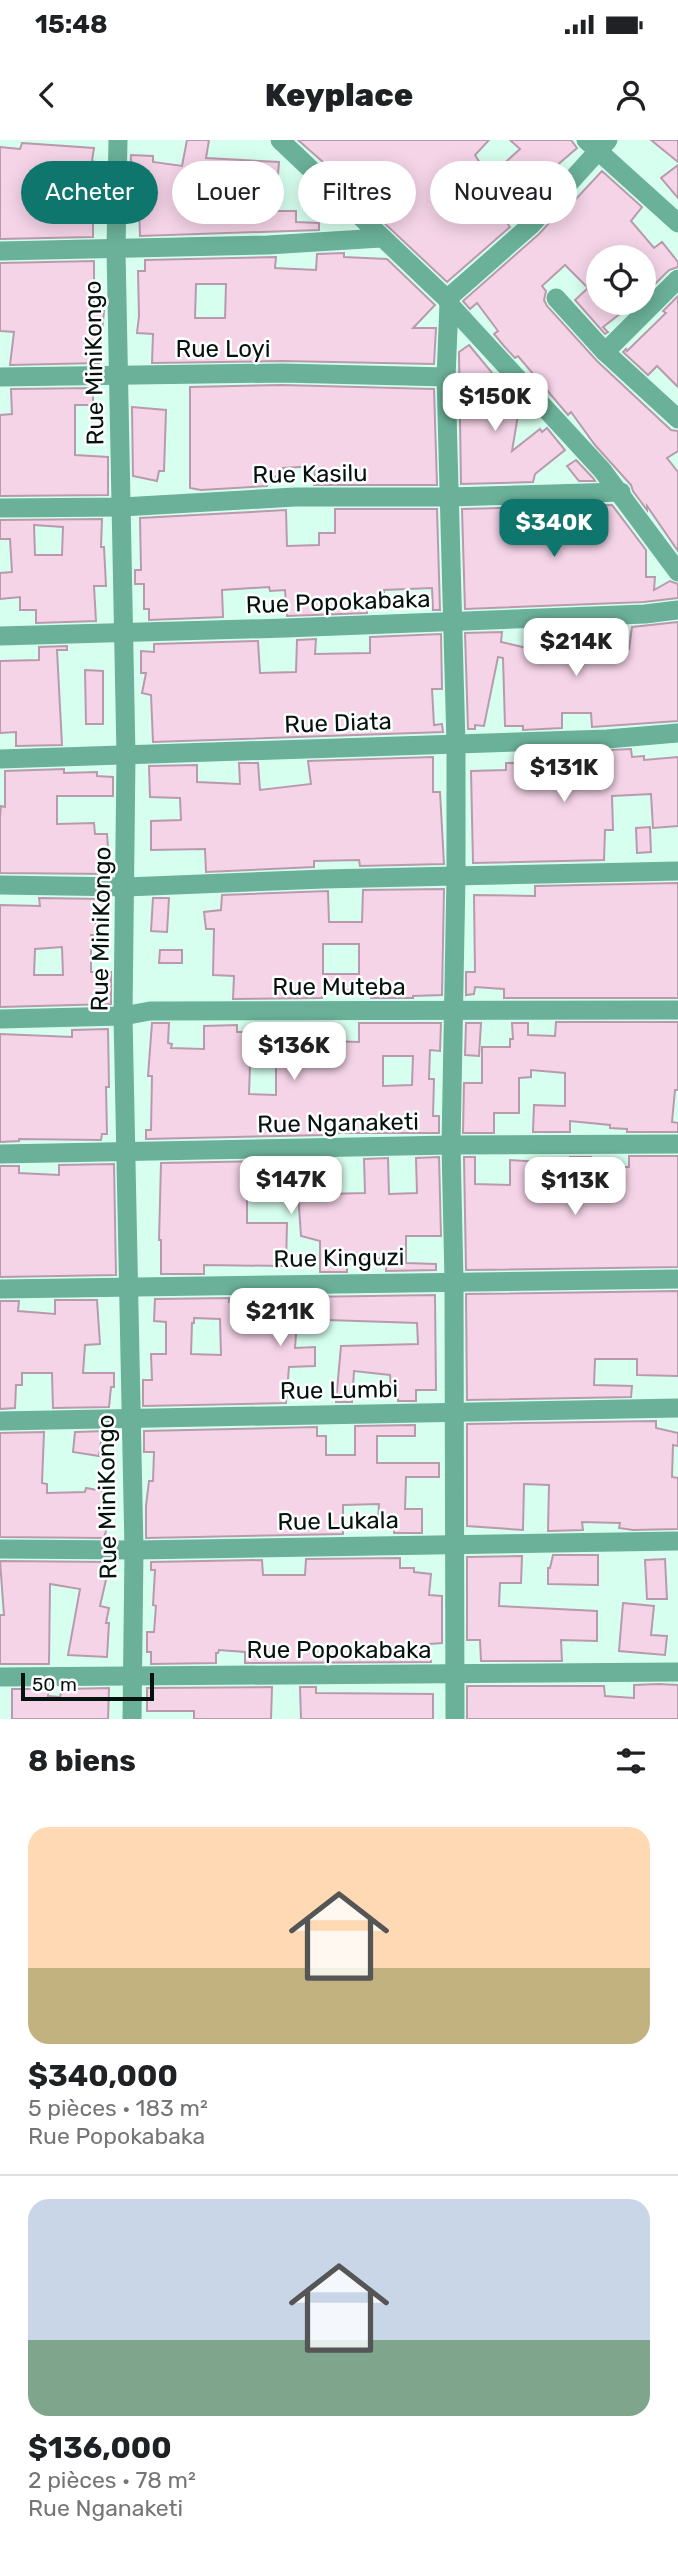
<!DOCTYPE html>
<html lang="fr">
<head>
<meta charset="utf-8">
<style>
	:root { --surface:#fff; --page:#f2f2f2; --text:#202124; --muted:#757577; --line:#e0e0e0; --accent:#0f766e }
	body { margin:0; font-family:Rubik,sans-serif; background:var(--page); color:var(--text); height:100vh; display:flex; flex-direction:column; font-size:26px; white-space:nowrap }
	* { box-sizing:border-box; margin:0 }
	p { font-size:23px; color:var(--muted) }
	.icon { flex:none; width:38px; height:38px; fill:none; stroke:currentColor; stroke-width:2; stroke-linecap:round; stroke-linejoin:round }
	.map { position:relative; height:1579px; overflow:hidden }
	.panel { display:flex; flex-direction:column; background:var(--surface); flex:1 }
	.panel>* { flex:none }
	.top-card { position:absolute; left:21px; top:21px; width:637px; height:63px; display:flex; gap:14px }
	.fabs { position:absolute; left:586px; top:105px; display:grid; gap:14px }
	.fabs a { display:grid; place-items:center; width:70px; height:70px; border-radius:50%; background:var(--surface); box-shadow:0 4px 18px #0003; font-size:35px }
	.scale { position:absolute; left:21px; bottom:18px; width:133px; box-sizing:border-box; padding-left:7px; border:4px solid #05130e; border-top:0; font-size:19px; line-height:24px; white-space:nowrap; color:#05130e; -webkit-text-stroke:5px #fff; paint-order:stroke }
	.price { position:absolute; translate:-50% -60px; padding:0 16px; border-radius:14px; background:#fff; color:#222; font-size:23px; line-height:46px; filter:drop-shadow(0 2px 4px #0008) }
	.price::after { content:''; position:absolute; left:50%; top:42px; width:21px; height:16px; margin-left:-10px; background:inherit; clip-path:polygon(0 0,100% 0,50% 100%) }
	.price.active { background:var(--accent); color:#fff }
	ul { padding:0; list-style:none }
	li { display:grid; align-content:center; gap:14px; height:371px; padding:0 28px }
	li+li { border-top:2px solid var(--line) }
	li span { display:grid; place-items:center; height:217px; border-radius:21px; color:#555 }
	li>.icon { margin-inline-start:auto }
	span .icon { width:126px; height:126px; fill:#fffc; stroke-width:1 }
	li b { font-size:30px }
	h2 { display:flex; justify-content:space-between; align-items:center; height:84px; padding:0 28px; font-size:30px }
	.chip { padding:0 24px; border-radius:32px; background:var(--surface); box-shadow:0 4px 18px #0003; font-size:24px; line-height:63px }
	.chip.active { background:var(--accent); color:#fff }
	.status { display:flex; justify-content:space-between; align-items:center; height:49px; padding:0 35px; background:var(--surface); direction:ltr }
	.status svg { height:19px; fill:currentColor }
	header { display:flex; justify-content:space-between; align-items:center; height:91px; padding:0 28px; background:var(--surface); font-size:32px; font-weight:800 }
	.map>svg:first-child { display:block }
	.building { fill:#f5d4e8; stroke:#b99aad; stroke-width:2; fill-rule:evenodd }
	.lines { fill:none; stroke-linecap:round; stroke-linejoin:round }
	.minor { stroke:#6bb098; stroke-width:19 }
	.labels { text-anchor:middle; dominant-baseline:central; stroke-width:5; stroke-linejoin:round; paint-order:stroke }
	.street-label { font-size:24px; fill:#05130e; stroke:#fff }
</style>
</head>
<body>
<div class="status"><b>15:48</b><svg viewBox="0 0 49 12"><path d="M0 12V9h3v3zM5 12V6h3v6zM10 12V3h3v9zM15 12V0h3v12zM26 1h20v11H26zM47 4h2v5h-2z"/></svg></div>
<header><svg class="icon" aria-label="back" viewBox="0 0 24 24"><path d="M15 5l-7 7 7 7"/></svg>Keyplace<svg class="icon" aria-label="person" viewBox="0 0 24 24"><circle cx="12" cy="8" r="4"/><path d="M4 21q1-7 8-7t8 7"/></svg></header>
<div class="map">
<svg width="678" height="1579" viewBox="0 0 678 1579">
	<rect width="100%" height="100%" fill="#d7ffef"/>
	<g class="building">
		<polygon points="187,0 209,0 206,18 279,22 275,71 296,71 296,82 319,83 319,90 140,96 139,68 129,67 131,15 153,16 153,22 182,26"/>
		<polygon points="298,0 489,0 475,15 489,37 520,9 510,0 571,0 577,8 533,46 530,43 498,71 510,87 447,142 381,80 384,78 335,27 332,30"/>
		<polygon points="651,0 678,0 678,22"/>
		<polygon points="22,3 94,8 92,21 105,25 104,74 93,76 93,97 0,99 0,7 20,9"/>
		<polygon points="678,25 678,58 661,38"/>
		<polygon points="602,31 642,67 631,81 654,108 662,102 678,122 678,127 669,130 645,154 644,117 598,117 598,163 634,163 603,187 608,192 605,194 575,160 588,148 565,125 542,146 546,151 544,160 547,166 597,221 671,290 678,291 678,311 667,318 678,332 678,411 647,366 647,370 633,351 631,345 595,305 571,272 568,275 518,216 515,218 504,206 494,194 498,191 477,163 470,169 463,161 539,94 574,56 576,59"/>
		<path d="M344 113V117L387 119 435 165 413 188H436L434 224 282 221 152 223 153 194 137 193 139 176 138 131H145V120L276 117 275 128 316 130 317 114ZM196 144H226L225 178H195Z"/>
		<polygon points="94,121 94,171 104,171 99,223 10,225 14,192 0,191 0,123"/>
		<polygon points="678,156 678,247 657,226 648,235 623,212 626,209 627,211 666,173 663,171"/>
		<polygon points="469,205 498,240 472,261 519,269 512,311 540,289 542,292 547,288 565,310 535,334 533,342 461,344 459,212"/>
		<polygon points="282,245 434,249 437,345 314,345 315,326 283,328 284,336 268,337 267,346 201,350 190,348 190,247"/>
		<polygon points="93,248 93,265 75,265 75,315 108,317 108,355 0,356 0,275 12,274 11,249"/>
		<polygon points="132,267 166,270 164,331 159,331 157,341 133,336"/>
		<polygon points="576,320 593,338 595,341 579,341 567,326"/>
		<polygon points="612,365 646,410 646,437 655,437 654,450 670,441 678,444 678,458 644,462 465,469 462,369"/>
		<polygon points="335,369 437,369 440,470 433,470 432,448 384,450 384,461 367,461 367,473 287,476 285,450 270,451 269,447 222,450 223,477 149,480 149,469 144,469 144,444 135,444 135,430 141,430 140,378 286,370 287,406 319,405 319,393 335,393"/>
		<path d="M102 379 101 407H104L106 446H94L96 481 36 483V470H20V457L0 459V433L12 432 10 399H0V380ZM34 385 63 387 62 415H35Z"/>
		<polygon points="678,482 678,581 592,587 591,573 562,573 562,588 523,590 523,586 505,586 503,518 498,517 484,586 475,585 475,589 468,589 465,493 502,492 501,502 527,508 529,491 594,488 590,510 629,509 632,487"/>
		<polygon points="441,494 442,549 432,549 434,585 442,584 443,592 153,602 151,555 142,553 146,533 141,533 141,511 154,512 154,504 258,501 260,533 296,532 297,500 316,499 315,514 370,513 370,497"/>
		<polygon points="67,506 67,510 57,510 62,605 16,606 16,592 0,593 0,521 39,520 39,507"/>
		<polygon points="85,530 103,531 103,584 86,584"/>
		<polygon points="631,609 632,617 644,616 644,620 678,617 678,686 653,688 651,654 612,656 613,690 605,690 604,720 473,723 471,631 506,630 506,623 527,623 526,614"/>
		<polygon points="433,617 433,652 440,652 444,724 360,726 359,720 314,721 314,727 206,732 205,709 151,710 151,681 181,680 180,658 150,657 149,626 197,625 197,642 240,644 239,623 258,623 260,650 311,644 308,621"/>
		<polygon points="64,629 64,633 97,632 97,636 113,637 113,656 57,656 57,684 94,683 95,694 107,694 110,734 0,733 0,677 1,666 5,667 5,631"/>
		<polygon points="650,687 651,712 637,713 636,688"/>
		<polygon points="678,743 678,858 504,858 504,849 475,847 474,854 466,855 466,832 475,832 474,755 535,756 535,746"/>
		<path d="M444 749 442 855 413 856V858H371V853H353V850L323 851 322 858 233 859 234 836 213 835 214 789H206L204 772 221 770 222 755 328 751 329 782H362L363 750ZM323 804H359V834H323Z"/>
		<path d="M39 758 104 759V769H96V795H91V832H111V864L0 867V765L40 766ZM62 807 63 835H34L35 809Z"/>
		<polygon points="153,758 169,758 167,792 151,791"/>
		<polygon points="160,810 182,810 182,823 159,823"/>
		<polygon points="556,882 678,882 678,950 675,950 672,982 678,983 678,992 627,992 627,989 610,988 610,985 570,981 570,992 533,992 534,965 565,966 565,933 531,930 531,937 519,938 519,973 494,973 494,993 463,993 464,943 482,943 482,907 510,907 510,899 513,899 512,883 528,883 528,895 555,896"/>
		<path d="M152 883H169L168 903 172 904 171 908 204 909V886L237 885V892H271V889H288V886L302 883H326L327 901 359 902V883H441L440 911 430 910 429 939H434L433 976H439V993H327V995L146 999V990H151L152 936H148ZM383 916H413L412 945 383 946ZM250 925H276V955L249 954Z"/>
		<polygon points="466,883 481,883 479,916 465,915"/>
		<polygon points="108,889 109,947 106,947 107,994 102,994 101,1000 19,999 19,1001 0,1002 0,894 72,897 72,890"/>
		<polygon points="629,1016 678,1016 678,1127 466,1130 464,1017 475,1017 475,1044 510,1045 510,1020 540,1022 539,1032 569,1034 570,1017 591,1017 591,1023 599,1023 599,1027 629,1027"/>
		<polygon points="439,1017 441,1096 406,1096 406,1123 436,1124 436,1130 386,1131 386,1118 347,1119 347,1132 320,1132 320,1101 301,1096 298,1053 247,1052 247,1083 287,1083 286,1126 204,1125 204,1134 161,1134 161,1100 159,1100 161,1023 268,1021 268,1028 307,1030 307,1020 327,1020 328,1054 365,1053 364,1019 388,1018 389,1054 417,1053 416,1018"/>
		<polygon points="114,1024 116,1135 0,1137 0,1026 19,1026 19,1033 59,1035 59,1025"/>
		<polygon points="678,1151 678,1236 637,1235 637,1219 595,1219 594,1245 632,1246 631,1257 467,1260 466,1154"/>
		<path d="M435 1155 436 1250H416V1261H398V1251H391L390 1235 354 1231 352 1262H336L341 1206 418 1204 417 1183 297 1179 295 1208 315 1207V1226L289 1227 286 1263 143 1266V1240H152L151 1214H166V1182L154 1181 155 1159 229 1158V1162L256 1164 257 1157 303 1159V1157ZM194 1178 220 1179 221 1215 191 1214 192 1183H194Z"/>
		<polygon points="55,1160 97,1160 100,1204 85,1205 83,1233 114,1233 114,1247 111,1247 109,1267 53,1268 52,1233 22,1233 22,1245 16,1245 15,1268 0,1269 0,1161 19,1161 18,1171 55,1174"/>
		<polygon points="656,1281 656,1288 678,1293 678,1306 673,1305 672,1337 678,1338 678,1389 633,1390 619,1388 620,1383 582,1382 583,1390 548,1391 549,1345 524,1344 523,1390 467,1386 467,1284"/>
		<polygon points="415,1285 415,1296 377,1296 377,1323 439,1323 439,1337 406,1337 405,1369 422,1369 422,1393 394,1393 394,1381 378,1381 379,1364 343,1365 343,1394 146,1398 146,1366 149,1341 153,1341 154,1312 144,1312 144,1291 317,1287 317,1296 326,1296 326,1315 355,1315 355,1286"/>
		<polygon points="106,1291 105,1296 102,1296 99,1316 73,1312 75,1292"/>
		<polygon points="44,1292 42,1343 47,1344 47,1353 85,1352 86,1348 103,1351 100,1368 112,1370 104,1398 0,1397 0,1293"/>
		<polygon points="553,1415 598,1415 598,1445 548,1444 548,1428 550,1428"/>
		<polygon points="522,1416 521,1443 500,1443 499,1466 597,1471 597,1501 561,1500 562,1521 481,1521 480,1500 467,1500 467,1417"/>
		<polygon points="400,1418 400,1428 414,1428 414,1432 431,1434 429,1455 442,1456 442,1503 430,1504 431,1522 245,1523 245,1512 219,1510 218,1513 216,1513 216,1523 151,1524 151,1512 147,1512 147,1492 154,1492 156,1466 153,1465 155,1430 151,1430 151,1422 262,1420 263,1435 305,1435 306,1419"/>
		<polygon points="665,1419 667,1459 647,1459 645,1420"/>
		<polygon points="0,1421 110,1422 100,1466 109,1468 106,1483 109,1483 107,1517 68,1515 80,1449 50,1444 49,1524 0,1524 0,1475 4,1475"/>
		<polygon points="623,1463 654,1466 651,1495 667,1496 665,1515 619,1511"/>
		<polygon points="659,1544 678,1545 678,1579 467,1579 467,1546 604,1546 605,1556 634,1558 634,1545"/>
		<polygon points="272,1547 271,1579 194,1579 194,1571 147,1571 147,1548"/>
		<polygon points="300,1547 316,1547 316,1553 433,1554 433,1579 301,1579"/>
		<polygon points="109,1548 108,1579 12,1579 12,1549 49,1549 48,1556 60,1557 62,1549"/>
	</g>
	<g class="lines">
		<g class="minor">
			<polyline points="118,0 116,110 126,615 123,876 134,1410 132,1579"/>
			<polyline points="280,0 447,159 449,164 602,330 678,432"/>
			<polyline points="586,0 678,83"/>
			<polyline points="0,111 268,105 381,98"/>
			<polyline points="556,158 605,212 678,279"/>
			<polyline points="447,159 531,85 608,0"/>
			<polyline points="449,164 446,237 456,604 456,736 451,1005 454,1141 455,1579"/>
			<polyline points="605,212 678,139"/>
			<polyline points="0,237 282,233 446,237"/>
			<polyline points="0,368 122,367 295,357 450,357 621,352"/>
			<polyline points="0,496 286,488 645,474 678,470"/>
			<polyline points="0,619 607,599 678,593"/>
			<polyline points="0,745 126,747 324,739 678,731"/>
			<polyline points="0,879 123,876 150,871 678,870"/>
			<polyline points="0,1014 451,1005 678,1004"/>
			<polyline points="0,1149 678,1139"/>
			<polyline points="0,1281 678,1268"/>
			<polyline points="0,1409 134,1410 678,1401"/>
			<polyline points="0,1537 678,1532"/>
		</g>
	</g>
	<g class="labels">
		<g class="street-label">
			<text x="223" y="209">Rue Loyi</text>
			<text transform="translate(94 223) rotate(-91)">Rue MiniKongo</text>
			<text transform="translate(310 334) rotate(-1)">Rue Kasilu</text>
			<text transform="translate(338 462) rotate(-2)">Rue Popokabaka</text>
			<text transform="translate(338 583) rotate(-2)">Rue Diata</text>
			<text transform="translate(101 789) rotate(-89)">Rue MiniKongo</text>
			<text x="339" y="847">Rue Muteba</text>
			<text transform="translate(338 983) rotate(-1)">Rue Nganaketi</text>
			<text transform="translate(339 1118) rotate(-1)">Rue Kinguzi</text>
			<text transform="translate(339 1250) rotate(-1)">Rue Lumbi</text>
			<text transform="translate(107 1357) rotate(-91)">Rue MiniKongo</text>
			<text transform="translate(338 1381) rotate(-1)">Rue Lukala</text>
			<text x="339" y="1510">Rue Popokabaka</text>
		</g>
	</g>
</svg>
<div class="fabs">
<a><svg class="icon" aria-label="locate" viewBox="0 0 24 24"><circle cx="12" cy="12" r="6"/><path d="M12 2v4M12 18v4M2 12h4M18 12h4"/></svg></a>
</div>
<div class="scale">50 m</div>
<b class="price" style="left:495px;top:293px">$150K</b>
<b class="price active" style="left:554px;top:419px">$340K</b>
<b class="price" style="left:576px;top:538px">$214K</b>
<b class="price" style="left:564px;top:664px">$131K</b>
<b class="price" style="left:294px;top:942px">$136K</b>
<b class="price" style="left:291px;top:1076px">$147K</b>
<b class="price" style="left:575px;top:1077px">$113K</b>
<b class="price" style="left:280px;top:1208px">$211K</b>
<div class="top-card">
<a class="chip active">Acheter</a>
<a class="chip">Louer</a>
<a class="chip">Filtres</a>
<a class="chip">Nouveau</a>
</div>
</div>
<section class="panel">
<h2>8 biens<svg class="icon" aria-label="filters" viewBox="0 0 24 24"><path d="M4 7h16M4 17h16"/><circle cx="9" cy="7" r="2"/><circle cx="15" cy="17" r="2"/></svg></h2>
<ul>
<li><span style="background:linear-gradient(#ffd9b3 65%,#c2b280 0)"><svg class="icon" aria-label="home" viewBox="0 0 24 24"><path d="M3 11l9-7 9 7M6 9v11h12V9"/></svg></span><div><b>$340,000</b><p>5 pièces · 183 m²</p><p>Rue Popokabaka</p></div></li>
<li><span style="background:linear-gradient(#c9d6e8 65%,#7fa58c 0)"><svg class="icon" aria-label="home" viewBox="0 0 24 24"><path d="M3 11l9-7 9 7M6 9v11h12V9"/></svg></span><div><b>$136,000</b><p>2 pièces · 78 m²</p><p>Rue Nganaketi</p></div></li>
</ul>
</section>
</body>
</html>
